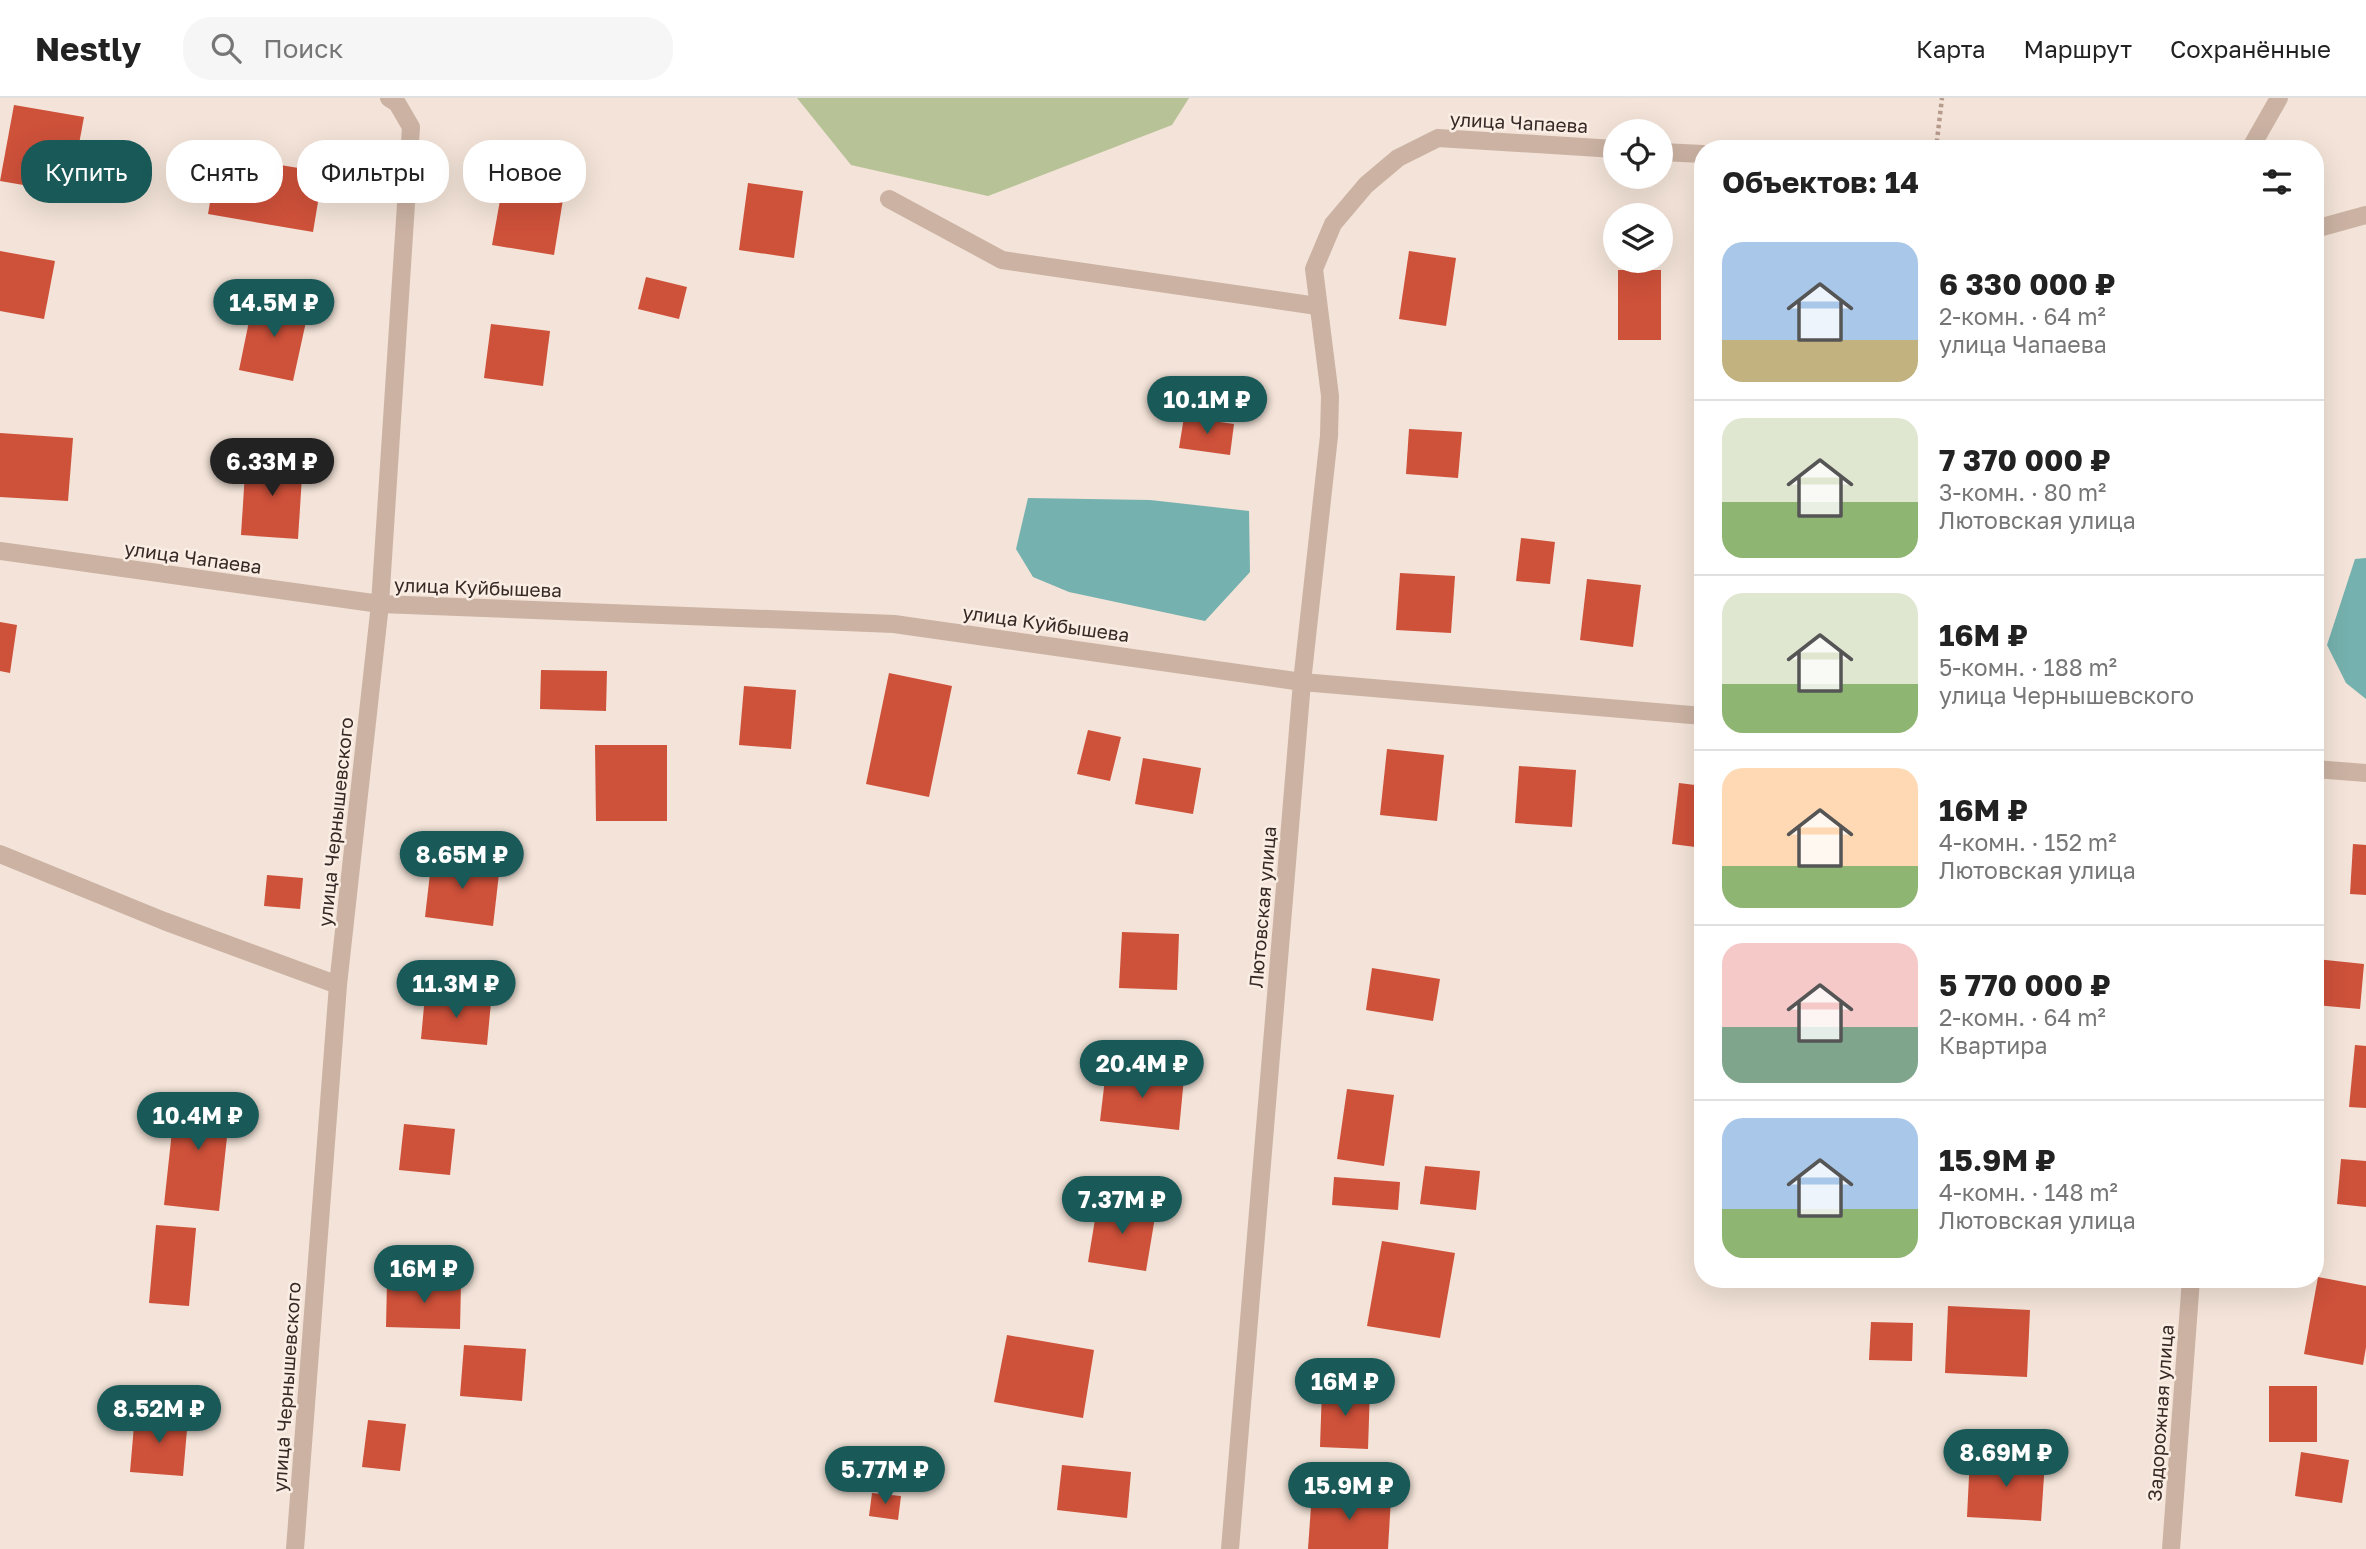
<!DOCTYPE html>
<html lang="ru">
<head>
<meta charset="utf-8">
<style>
	:root { --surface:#fff; --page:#f6f6f6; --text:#222; --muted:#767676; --line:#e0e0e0; --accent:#195958 }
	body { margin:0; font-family:"Golos Text",sans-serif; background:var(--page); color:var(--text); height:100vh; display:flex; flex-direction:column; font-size:26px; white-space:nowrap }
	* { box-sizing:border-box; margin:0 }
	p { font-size:23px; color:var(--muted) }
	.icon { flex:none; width:38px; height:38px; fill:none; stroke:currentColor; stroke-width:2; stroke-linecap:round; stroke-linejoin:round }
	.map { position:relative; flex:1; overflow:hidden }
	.details { position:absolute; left:1694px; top:42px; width:630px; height:1148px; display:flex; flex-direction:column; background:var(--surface); border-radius:28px; box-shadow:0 7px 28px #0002 }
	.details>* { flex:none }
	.top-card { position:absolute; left:21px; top:42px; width:665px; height:63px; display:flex; gap:14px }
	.tools { position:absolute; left:1603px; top:21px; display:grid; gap:14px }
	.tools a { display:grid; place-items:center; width:70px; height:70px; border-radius:50%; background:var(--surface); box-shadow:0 7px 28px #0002; font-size:35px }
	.price { position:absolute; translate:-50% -60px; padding:0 16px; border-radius:24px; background:var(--accent); color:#fff; font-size:23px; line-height:46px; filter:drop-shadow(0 2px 4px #0008) }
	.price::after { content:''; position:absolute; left:50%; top:42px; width:21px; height:16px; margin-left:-10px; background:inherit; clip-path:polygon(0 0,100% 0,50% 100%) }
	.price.active { background:#222; color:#fff }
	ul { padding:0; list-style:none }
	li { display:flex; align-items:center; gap:21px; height:175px; padding:0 28px }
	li+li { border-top:2px solid var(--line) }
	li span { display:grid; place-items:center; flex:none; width:196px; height:140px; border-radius:21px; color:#555 }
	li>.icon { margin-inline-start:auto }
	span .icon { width:84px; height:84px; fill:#fffc; stroke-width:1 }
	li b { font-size:30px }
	h2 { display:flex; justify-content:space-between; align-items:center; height:84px; padding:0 28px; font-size:30px }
	.pill { padding:0 24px; border-radius:28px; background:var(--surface); box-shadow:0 7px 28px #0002; font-size:24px; line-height:63px }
	.pill.active { background:var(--accent); color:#fff }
	header { display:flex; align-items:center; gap:42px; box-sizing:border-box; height:98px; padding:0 35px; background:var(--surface); border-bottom:2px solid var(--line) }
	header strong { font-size:33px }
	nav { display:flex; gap:38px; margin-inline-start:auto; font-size:24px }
	.search { width:490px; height:63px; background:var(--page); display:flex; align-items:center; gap:18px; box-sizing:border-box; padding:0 24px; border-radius:28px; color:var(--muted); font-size:26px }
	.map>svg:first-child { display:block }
	.green { fill:#b8c297 }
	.water { fill:#75b1ae }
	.building { fill:#ce513a }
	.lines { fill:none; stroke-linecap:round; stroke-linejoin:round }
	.path { stroke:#b79b8d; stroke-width:4.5; stroke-dasharray:3.5 3.5; stroke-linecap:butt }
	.minor { stroke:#cbb2a3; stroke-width:18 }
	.labels { text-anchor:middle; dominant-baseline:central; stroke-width:5; stroke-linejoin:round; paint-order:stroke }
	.street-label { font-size:19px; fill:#362926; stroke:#faeee4 }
</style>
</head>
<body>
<header>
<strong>Nestly</strong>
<div class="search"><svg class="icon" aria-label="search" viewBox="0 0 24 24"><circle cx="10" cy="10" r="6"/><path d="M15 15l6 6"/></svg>Поиск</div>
<nav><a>Карта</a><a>Маршрут</a><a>Сохранённые</a></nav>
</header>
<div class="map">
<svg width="2366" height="1451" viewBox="0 0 2366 1451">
	<rect width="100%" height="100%" fill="#f3e3d8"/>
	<polygon class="green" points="797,0 1189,0 1172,27 988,98 851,67"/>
	<g class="water">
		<polygon points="1028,400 1150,402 1249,413 1250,474 1205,523 1069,494 1033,479 1016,451"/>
		<polygon points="2366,460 2366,601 2346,585 2327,547 2355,461"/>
	</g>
	<g class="building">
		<polygon points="14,7 84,19 70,95 0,83"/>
		<polygon points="218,57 323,74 313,134 208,116"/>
		<polygon points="504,80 565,89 554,157 492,147"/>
		<polygon points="748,85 803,93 794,160 739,152"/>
		<polygon points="0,153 55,163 44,221 0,213"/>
		<polygon points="1409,153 1456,160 1446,228 1399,221"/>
		<rect x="1618" y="172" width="43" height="70"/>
		<polygon points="646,179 687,189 679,221 638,211"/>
		<polygon points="254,199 309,210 293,283 239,272"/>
		<polygon points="491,226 550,233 543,288 484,280"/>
		<polygon points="1184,319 1234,326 1230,357 1179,350"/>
		<polygon points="1409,331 1462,334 1458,380 1406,376"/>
		<polygon points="0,335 73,340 68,403 0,399"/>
		<polygon points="246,359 303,363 298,441 241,437"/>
		<polygon points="1521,440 1555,444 1550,486 1516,483"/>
		<polygon points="1400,475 1455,478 1451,535 1396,532"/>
		<polygon points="1587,481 1641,487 1633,549 1580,542"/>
		<polygon points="0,524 17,527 10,575 0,573"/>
		<polygon points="541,572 607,573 606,613 540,611"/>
		<polygon points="889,575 952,588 929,699 866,686"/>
		<polygon points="744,588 796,592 791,651 739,647"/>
		<polygon points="1088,632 1121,639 1110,683 1077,676"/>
		<polygon points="595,647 667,647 667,723 596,723"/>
		<polygon points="1387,651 1444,657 1437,723 1380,717"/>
		<polygon points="1143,660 1201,670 1193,716 1135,706"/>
		<polygon points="1519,668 1576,672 1572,729 1515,725"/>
		<polygon points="1679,685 1703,688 1703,750 1672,746"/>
		<polygon points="2353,746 2366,747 2366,797 2350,796"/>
		<polygon points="432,758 500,767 493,828 425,819"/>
		<polygon points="267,777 303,780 300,811 264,808"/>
		<polygon points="1122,834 1179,836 1177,892 1119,890"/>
		<polygon points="2316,861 2364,866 2360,911 2315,907"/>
		<polygon points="1372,870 1440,881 1433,923 1366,912"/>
		<polygon points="425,897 491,904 487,947 421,941"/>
		<polygon points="2355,947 2366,948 2366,1010 2349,1009"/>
		<polygon points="1106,972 1184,980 1179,1032 1100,1023"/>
		<polygon points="1347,991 1394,997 1384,1068 1337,1061"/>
		<polygon points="176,996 231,1002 219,1113 164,1107"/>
		<polygon points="404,1026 455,1031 450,1077 399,1072"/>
		<polygon points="2341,1061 2366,1063 2366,1109 2337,1106"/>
		<polygon points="1425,1068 1480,1073 1476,1112 1420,1106"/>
		<polygon points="1334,1079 1400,1084 1398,1112 1332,1107"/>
		<polygon points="1098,1103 1156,1113 1146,1173 1088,1164"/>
		<polygon points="156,1127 196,1130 189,1208 149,1205"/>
		<polygon points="1382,1143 1455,1155 1440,1240 1367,1228"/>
		<polygon points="2318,1179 2366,1188 2366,1249 2363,1267 2304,1256"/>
		<polygon points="387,1184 461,1185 460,1231 386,1229"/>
		<polygon points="1948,1208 2030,1212 2027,1279 1945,1275"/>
		<polygon points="1871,1224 1913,1225 1912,1263 1869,1262"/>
		<polygon points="1007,1237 1094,1252 1083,1320 994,1304"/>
		<polygon points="464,1247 526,1251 522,1303 460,1298"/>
		<rect x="2269" y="1288" width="48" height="56"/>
		<polygon points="1322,1290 1370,1291 1368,1351 1320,1349"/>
		<polygon points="135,1316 188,1320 183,1378 130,1374"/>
		<polygon points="368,1322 406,1326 400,1373 362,1369"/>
		<polygon points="2301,1354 2349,1362 2342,1405 2295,1398"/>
		<polygon points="1970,1358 2045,1363 2041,1423 1967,1419"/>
		<polygon points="1062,1367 1131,1374 1127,1420 1057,1412"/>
		<polygon points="1312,1394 1391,1400 1388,1451 1308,1451"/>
		<polygon points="872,1395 901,1398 898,1422 869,1418"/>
	</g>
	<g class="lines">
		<polyline class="path" points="1936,51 1942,0"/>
		<g class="minor">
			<polyline points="2250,51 2279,0"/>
			<polyline points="1661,54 1703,56"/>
			<polyline points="889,101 1002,162 1317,208"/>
			<polyline points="2315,131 2366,117"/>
			<polyline points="0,453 380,506 894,526 1302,584 1703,618"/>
			<polyline points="2315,671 2366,675"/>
			<polyline points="0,756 164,823 338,887"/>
			<polyline points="295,1451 338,887 380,506 411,29 397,5 389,0"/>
			<polyline points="1230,1451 1302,584 1329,338 1330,298 1314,171 1333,126 1366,87 1398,60 1438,40 1615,51"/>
			<polyline points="2171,1451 2191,1181"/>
		</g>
	</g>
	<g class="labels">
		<g class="street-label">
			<text transform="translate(1519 24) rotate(3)">улица Чапаева</text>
			<text transform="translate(193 459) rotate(8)">улица Чапаева</text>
			<text transform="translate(478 489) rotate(2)">улица Куйбышева</text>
			<text transform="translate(1046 525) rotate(8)">улица Куйбышева</text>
			<text transform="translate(335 724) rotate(-84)">улица Чернышевского</text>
			<text transform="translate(1262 809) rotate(-85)">Лютовская улица</text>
			<text transform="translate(286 1289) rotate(-86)">улица Чернышевского</text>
			<text transform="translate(2160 1315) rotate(-86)">Задорожная улица</text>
		</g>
	</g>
</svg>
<div class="tools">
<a><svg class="icon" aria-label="locate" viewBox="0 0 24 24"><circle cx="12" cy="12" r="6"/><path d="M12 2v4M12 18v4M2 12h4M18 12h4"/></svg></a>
<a><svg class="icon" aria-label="layers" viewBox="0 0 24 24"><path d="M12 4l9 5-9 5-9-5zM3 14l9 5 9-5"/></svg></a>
</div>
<b class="price" style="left:274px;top:241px">14.5M ₽</b>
<b class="price" style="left:1207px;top:338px">10.1M ₽</b>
<b class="price active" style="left:272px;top:400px">6.33M ₽</b>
<b class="price" style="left:462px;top:793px">8.65M ₽</b>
<b class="price" style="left:456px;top:922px">11.3M ₽</b>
<b class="price" style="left:1142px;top:1002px">20.4M ₽</b>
<b class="price" style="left:198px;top:1054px">10.4M ₽</b>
<b class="price" style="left:1122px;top:1138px">7.37M ₽</b>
<b class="price" style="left:424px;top:1207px">16M ₽</b>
<b class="price" style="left:1345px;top:1320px">16M ₽</b>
<b class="price" style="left:159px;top:1347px">8.52M ₽</b>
<b class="price" style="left:2006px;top:1391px">8.69M ₽</b>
<b class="price" style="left:885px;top:1408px">5.77M ₽</b>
<b class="price" style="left:1349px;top:1424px">15.9M ₽</b>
<div class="top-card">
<a class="pill active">Купить</a>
<a class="pill">Снять</a>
<a class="pill">Фильтры</a>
<a class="pill">Новое</a>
</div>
<section class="details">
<h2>Объектов: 14<svg class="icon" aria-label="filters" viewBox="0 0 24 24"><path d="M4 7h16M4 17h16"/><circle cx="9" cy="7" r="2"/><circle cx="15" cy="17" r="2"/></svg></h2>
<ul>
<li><span style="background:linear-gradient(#a9c7e8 70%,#c2b280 0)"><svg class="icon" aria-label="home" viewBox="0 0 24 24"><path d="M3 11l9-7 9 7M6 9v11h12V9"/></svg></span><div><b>6 330 000 ₽</b><p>2-комн. · 64 m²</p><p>улица Чапаева</p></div></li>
<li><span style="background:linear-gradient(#dfe7d0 60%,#8fb573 0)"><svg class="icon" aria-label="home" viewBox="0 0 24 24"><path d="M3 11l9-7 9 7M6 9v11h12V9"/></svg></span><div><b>7 370 000 ₽</b><p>3-комн. · 80 m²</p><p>Лютовская улица</p></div></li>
<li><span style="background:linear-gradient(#dfe7d0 65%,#8fb573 0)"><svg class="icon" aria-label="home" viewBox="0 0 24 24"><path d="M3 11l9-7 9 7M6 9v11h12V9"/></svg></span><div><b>16M ₽</b><p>5-комн. · 188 m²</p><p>улица Чернышевского</p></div></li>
<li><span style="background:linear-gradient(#ffd9b3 70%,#8fb573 0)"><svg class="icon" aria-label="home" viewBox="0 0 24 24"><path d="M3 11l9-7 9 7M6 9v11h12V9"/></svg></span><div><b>16M ₽</b><p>4-комн. · 152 m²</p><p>Лютовская улица</p></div></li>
<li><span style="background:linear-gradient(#f6c9c9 60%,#7fa58c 0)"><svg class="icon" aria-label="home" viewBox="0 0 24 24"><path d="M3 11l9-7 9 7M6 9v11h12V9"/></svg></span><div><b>5 770 000 ₽</b><p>2-комн. · 64 m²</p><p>Квартира</p></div></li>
<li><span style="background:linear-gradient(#a9c7e8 65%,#8fb573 0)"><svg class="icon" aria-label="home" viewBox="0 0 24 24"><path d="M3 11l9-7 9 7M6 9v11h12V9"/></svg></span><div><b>15.9M ₽</b><p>4-комн. · 148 m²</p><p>Лютовская улица</p></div></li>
</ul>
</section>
</div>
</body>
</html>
